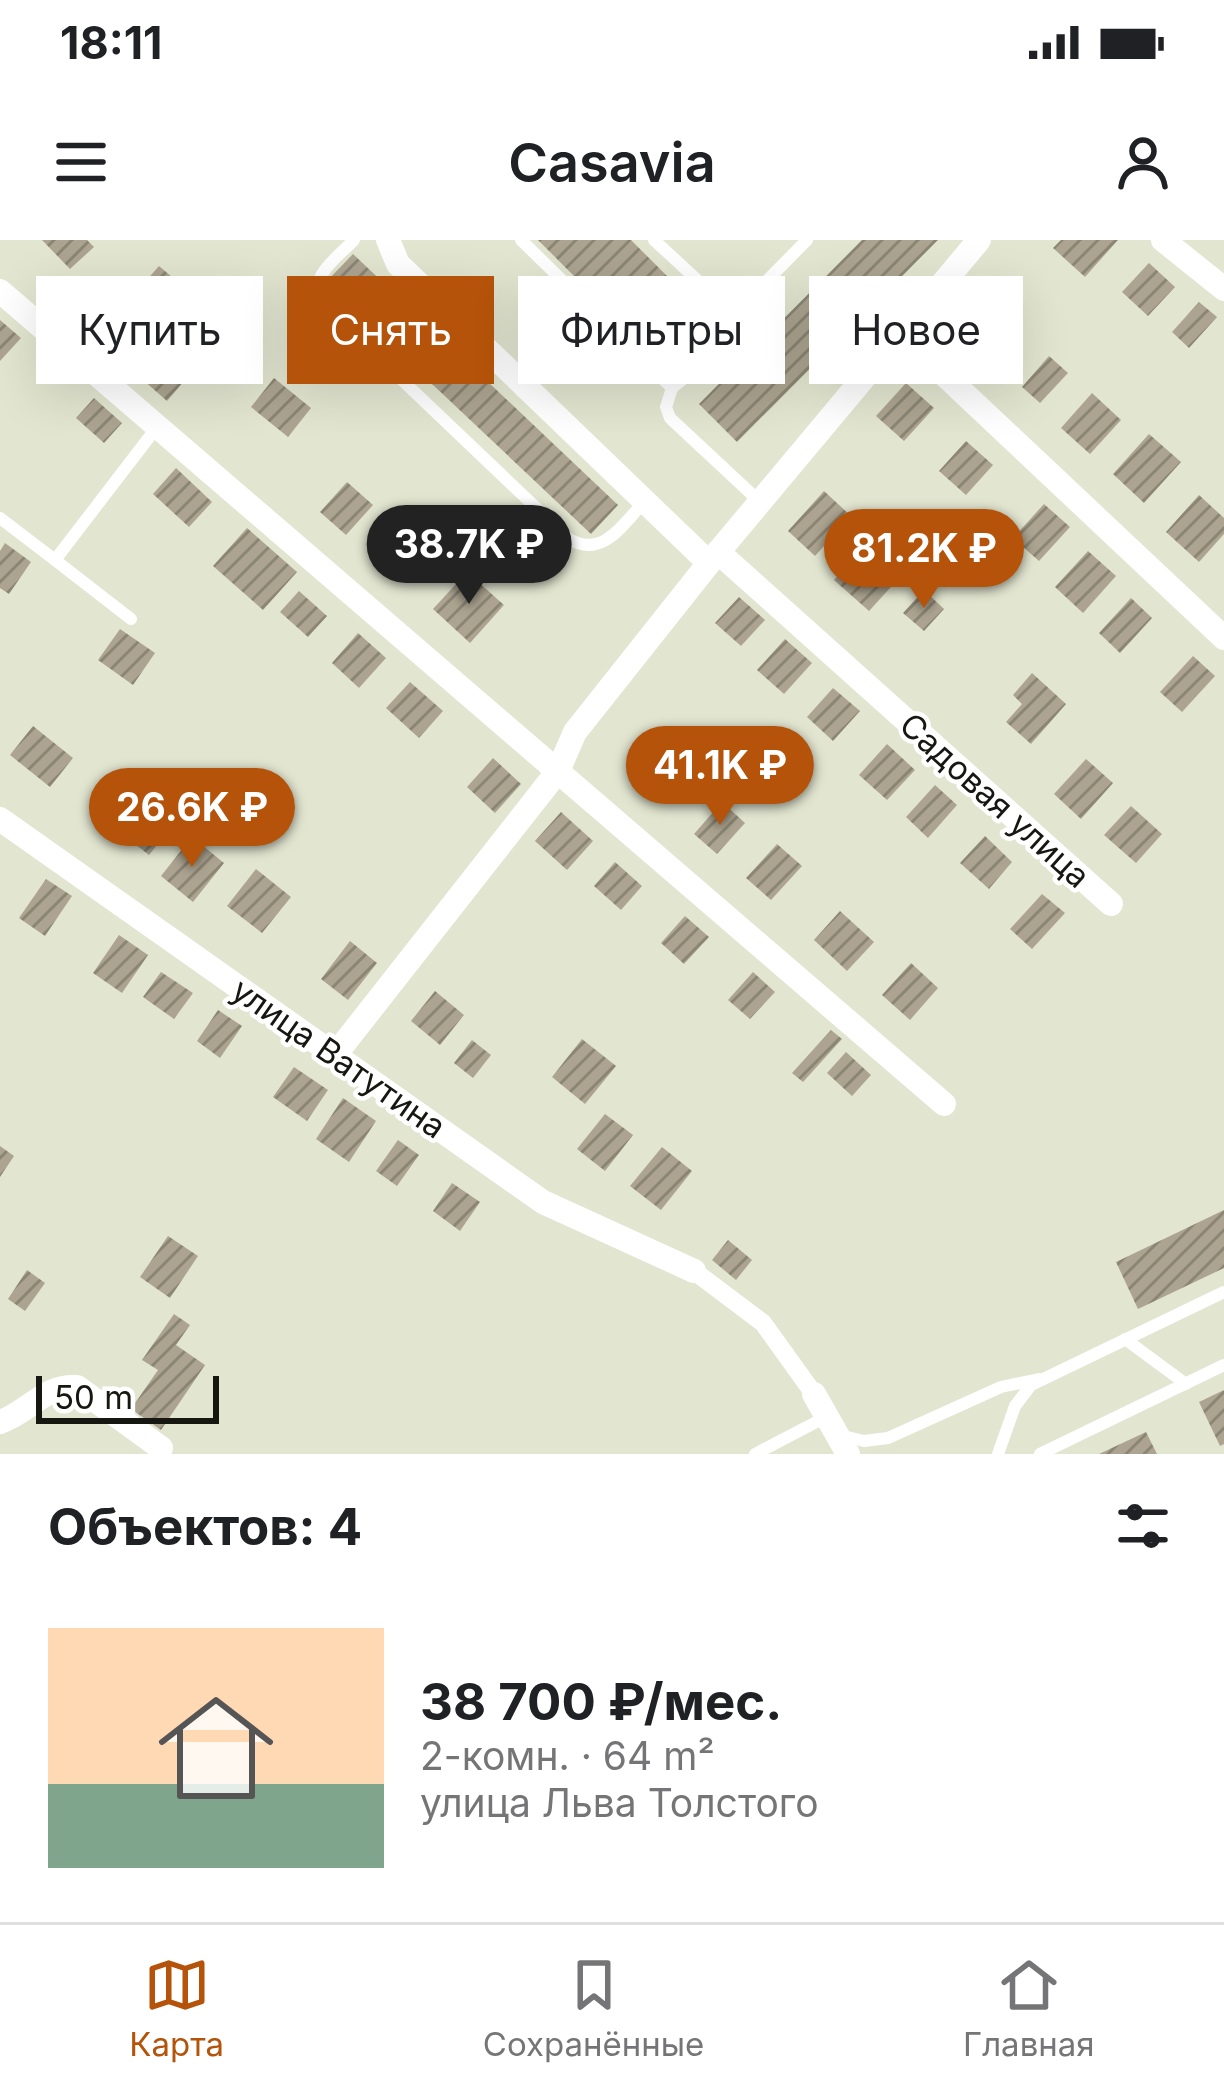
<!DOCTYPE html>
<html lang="ru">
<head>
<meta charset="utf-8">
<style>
	:root { --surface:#fff; --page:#f2f2f2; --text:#202124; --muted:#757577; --line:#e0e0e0; --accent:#b45309 }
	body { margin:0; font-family:Inter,sans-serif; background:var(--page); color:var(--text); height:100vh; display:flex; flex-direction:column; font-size:45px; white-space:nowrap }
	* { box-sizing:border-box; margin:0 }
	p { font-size:39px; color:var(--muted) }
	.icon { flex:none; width:66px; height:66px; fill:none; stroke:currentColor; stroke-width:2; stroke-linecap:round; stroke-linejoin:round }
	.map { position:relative; height:1214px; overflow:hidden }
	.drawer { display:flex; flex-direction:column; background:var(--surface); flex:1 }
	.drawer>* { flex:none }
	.top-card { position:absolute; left:36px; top:36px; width:1152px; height:108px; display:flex; gap:24px }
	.scale { position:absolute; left:36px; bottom:30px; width:183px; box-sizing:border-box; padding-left:12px; border:6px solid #161710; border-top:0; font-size:33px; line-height:42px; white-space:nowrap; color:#161710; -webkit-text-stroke:9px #fff; paint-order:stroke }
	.price { position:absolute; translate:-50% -102px; padding:0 27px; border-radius:42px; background:var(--accent); color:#fff; font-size:39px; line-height:78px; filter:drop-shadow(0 3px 6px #0008) }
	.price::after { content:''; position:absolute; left:50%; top:72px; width:36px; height:27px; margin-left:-18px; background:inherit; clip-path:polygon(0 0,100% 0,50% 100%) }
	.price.current { background:#222; color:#fff }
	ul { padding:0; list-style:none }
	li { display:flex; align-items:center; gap:36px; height:300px; padding:0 48px }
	li span { display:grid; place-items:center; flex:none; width:336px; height:240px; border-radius:0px; color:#555 }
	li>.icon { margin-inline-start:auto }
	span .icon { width:144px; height:144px; fill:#fffc; stroke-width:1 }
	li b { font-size:51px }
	h2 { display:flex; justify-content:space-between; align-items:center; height:144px; padding:0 48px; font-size:51px }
	.tag { padding:0 42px; border-radius:0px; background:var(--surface); box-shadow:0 12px 48px #0002; font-size:42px; line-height:108px }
	.tag.current { background:var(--accent); color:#fff }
	.status { display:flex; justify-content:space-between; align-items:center; height:84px; padding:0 60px; background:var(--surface); direction:ltr }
	.status svg { height:33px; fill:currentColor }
	header { display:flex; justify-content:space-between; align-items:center; height:156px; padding:0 48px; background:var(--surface); font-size:54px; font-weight:600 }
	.menu { display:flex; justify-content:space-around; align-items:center; height:168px; border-top:3px solid var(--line); background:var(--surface); font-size:33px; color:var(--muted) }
	.menu a { display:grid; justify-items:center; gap:6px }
	.menu .current { color:var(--accent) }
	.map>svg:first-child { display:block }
	.building { fill:url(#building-hatch) }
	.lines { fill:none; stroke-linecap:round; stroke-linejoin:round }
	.service { stroke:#fff; stroke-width:12 }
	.pedestrian { stroke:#fff; stroke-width:18 }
	.minor { stroke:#fff; stroke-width:24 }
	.labels { text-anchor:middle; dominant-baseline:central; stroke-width:9; stroke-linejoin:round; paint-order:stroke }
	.street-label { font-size:33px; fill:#161710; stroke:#fff }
</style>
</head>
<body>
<div class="status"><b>18:11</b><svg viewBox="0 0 49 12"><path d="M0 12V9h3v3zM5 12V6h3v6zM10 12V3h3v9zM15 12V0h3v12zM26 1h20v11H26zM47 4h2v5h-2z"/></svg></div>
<header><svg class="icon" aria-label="menu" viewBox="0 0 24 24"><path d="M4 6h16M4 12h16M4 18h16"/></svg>Casavia<svg class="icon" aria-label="person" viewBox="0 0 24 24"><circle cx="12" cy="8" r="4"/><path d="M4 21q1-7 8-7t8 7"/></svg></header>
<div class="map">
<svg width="1224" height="1214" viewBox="0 0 1224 1214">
	<defs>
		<pattern id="building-hatch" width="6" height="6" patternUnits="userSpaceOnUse" patternTransform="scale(3)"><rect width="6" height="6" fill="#aca490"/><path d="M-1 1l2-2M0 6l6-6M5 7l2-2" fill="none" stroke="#8b8574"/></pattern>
	</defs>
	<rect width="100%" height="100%" fill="#e2e6d0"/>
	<g class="building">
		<polygon points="42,0 87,0 94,7 70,29"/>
		<polygon points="538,0 631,0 695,64 649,111"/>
		<polygon points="862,0 938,0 737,202 699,164"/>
		<polygon points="1061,0 1118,0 1085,37 1053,8"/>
		<polygon points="353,14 618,265 591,294 325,43"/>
		<polygon points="1149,23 1175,47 1148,76 1122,52"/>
		<polygon points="159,26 185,48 154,83 128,61"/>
		<polygon points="994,42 1012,59 977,99 958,81"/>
		<polygon points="1199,62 1217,77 1189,108 1172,92"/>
		<polygon points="0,80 21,98 0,121"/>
		<polygon points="172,104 197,126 167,161 142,139"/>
		<polygon points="1049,116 1068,133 1040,163 1022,147"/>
		<polygon points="274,138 311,168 288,197 251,167"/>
		<polygon points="906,143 934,168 904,201 876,176"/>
		<polygon points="1092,153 1121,180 1090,214 1061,188"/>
		<polygon points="94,158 122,183 104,203 76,178"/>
		<polygon points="1149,194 1181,222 1144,263 1113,234"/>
		<polygon points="966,201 993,225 966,255 939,231"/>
		<polygon points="176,228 212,262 189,287 153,254"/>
		<polygon points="347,242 373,265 346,295 320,272"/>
		<polygon points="824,251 851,276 815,316 788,291"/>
		<polygon points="1199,255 1224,278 1224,294 1199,322 1166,292"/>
		<polygon points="1044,264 1070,287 1039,321 1013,298"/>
		<polygon points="396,280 429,310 402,340 369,310"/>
		<polygon points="247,288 297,332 263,370 213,326"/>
		<polygon points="5,303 31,322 9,354 0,348 0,311"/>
		<polygon points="866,304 901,336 869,371 834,340"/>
		<polygon points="1088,311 1116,336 1083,373 1055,347"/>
		<polygon points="467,332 504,365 470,403 433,369"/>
		<polygon points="924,350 944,369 924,391 903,373"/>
		<polygon points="299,351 327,376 308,397 280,372"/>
		<polygon points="739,357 765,380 741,406 715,383"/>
		<polygon points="1131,358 1152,378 1120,413 1099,393"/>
		<polygon points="120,389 155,413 133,445 98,420"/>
		<polygon points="358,393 386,418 359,448 332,423"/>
		<polygon points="785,399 812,423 784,454 757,430"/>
		<polygon points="1193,416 1215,436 1182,472 1160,452"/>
		<polygon points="1032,433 1066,464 1031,504 1006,482 1022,464 1013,455"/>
		<polygon points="410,442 443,471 419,498 386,468"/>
		<polygon points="833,448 860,471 833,501 807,477"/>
		<polygon points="33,486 73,518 50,547 10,515"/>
		<polygon points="887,504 915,530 887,560 859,535"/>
		<polygon points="661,506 683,525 655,556 633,537"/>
		<polygon points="493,518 521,544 495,573 467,547"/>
		<polygon points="1086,519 1113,543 1081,579 1054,554"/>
		<polygon points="935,545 957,565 928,598 906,577"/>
		<polygon points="141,552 177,580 149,615 113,587"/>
		<polygon points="722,562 745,583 717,614 694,594"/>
		<polygon points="1131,566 1162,594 1136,623 1104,595"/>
		<polygon points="561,572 593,601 567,630 535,601"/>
		<polygon points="985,596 1012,622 989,649 960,623"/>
		<polygon points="192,597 224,623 193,662 161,636"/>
		<polygon points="777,604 802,626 771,660 746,638"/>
		<polygon points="615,622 642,646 621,670 594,646"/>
		<polygon points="256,629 291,657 262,693 227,666"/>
		<polygon points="46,639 72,656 45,696 19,678"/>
		<polygon points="1042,654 1065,673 1032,709 1010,689"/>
		<polygon points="840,671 874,702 847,731 814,700"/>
		<polygon points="685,676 709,697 684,724 661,703"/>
		<polygon points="119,695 148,715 122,753 93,733"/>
		<polygon points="350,701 377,723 348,760 321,739"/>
		<polygon points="911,723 938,748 910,780 882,755"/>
		<polygon points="161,732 193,753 174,779 143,757"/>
		<polygon points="753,732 775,752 750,779 728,760"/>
		<polygon points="435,751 464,775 440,805 411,781"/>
		<polygon points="218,770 242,786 220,818 197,801"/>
		<polygon points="831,790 842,799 803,842 792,833"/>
		<polygon points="582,799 616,826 585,864 552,837"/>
		<polygon points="472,800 491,815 473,838 454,823"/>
		<polygon points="846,812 871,835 852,856 827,833"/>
		<polygon points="294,827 328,850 307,881 273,857"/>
		<polygon points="343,858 376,881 349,922 316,899"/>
		<polygon points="605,874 633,895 605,931 577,909"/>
		<polygon points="398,900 419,915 397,946 376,931"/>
		<polygon points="0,906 14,916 0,937"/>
		<polygon points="662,907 692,931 661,970 630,946"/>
		<polygon points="452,943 480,962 460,991 433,971"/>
		<polygon points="1224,970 1224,1028 1138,1069 1116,1022"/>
		<polygon points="168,996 198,1016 170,1058 140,1037"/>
		<polygon points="728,1000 752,1020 736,1040 712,1020"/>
		<polygon points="27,1030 45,1043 25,1071 8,1059"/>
		<polygon points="174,1074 190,1085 176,1105 205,1125 161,1190 131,1169 158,1130 142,1120"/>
		<polygon points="1224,1150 1224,1204 1220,1206 1199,1162"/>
		<polygon points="1146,1192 1157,1214 1099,1214"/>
	</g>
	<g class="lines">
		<g class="service">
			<path d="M354 0C336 19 308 36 321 63L569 299C603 319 623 284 645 261"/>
			<polyline points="521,0 672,148 666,167 670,178 759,261"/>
			<polyline points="654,0 734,74"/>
			<polyline points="672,148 711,116 734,74 807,0"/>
			<polyline points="0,278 55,320"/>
			<polyline points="131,379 55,320 157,187"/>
			<polyline points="1125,1099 1186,1144"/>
			<polyline points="839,1195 864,1201 888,1198 1001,1147 1039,1139"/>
			<polyline points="755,1214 826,1177"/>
			<polyline points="998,1214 1015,1166 1031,1145 1224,1052"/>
			<polyline points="1040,1214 1224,1125"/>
		</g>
		<polyline class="pedestrian" points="694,1031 763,1083 814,1154"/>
		<g class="minor">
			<polyline points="388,0 398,24 709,323"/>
			<polyline points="1163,0 1224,49"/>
			<polyline points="0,51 944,864"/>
			<polyline points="901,94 1224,398"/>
			<polyline points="718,312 1111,664"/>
			<polyline points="0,579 543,962 694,1031"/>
			<polyline points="335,815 558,531 575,492 709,323 979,0"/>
			<polyline points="814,1154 848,1214"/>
			<path d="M0 1182C30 1172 43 1145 77 1147L161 1208"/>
		</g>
	</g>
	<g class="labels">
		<g class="street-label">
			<text transform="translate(995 560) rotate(42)">Садовая улица</text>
			<text transform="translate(339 818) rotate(35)">улица Ватутина</text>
		</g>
	</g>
</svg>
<div class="scale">50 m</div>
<b class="price current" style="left:469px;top:367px">38.7K ₽</b>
<b class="price" style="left:924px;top:371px">81.2K ₽</b>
<b class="price" style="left:720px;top:588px">41.1K ₽</b>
<b class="price" style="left:192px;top:630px">26.6K ₽</b>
<div class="top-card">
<a class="tag">Купить</a>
<a class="tag current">Снять</a>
<a class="tag">Фильтры</a>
<a class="tag">Новое</a>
</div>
</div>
<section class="drawer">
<h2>Объектов: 4<svg class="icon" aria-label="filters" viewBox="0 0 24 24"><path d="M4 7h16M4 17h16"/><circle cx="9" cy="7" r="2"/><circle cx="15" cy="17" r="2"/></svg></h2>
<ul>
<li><span style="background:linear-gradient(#ffd9b3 65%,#7fa58c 0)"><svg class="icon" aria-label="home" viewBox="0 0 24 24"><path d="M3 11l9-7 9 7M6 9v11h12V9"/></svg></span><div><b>38 700 ₽/мес.</b><p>2-комн. · 64 m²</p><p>улица Льва Толстого</p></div></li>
</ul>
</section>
<nav class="menu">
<a class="current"><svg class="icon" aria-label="map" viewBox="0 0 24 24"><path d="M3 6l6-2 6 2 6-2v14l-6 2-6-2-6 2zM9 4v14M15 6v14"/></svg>Карта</a>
<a><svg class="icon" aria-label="saved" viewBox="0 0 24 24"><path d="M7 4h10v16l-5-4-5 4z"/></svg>Сохранённые</a>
<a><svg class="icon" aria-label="home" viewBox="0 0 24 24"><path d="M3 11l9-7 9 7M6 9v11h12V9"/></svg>Главная</a>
</nav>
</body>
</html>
